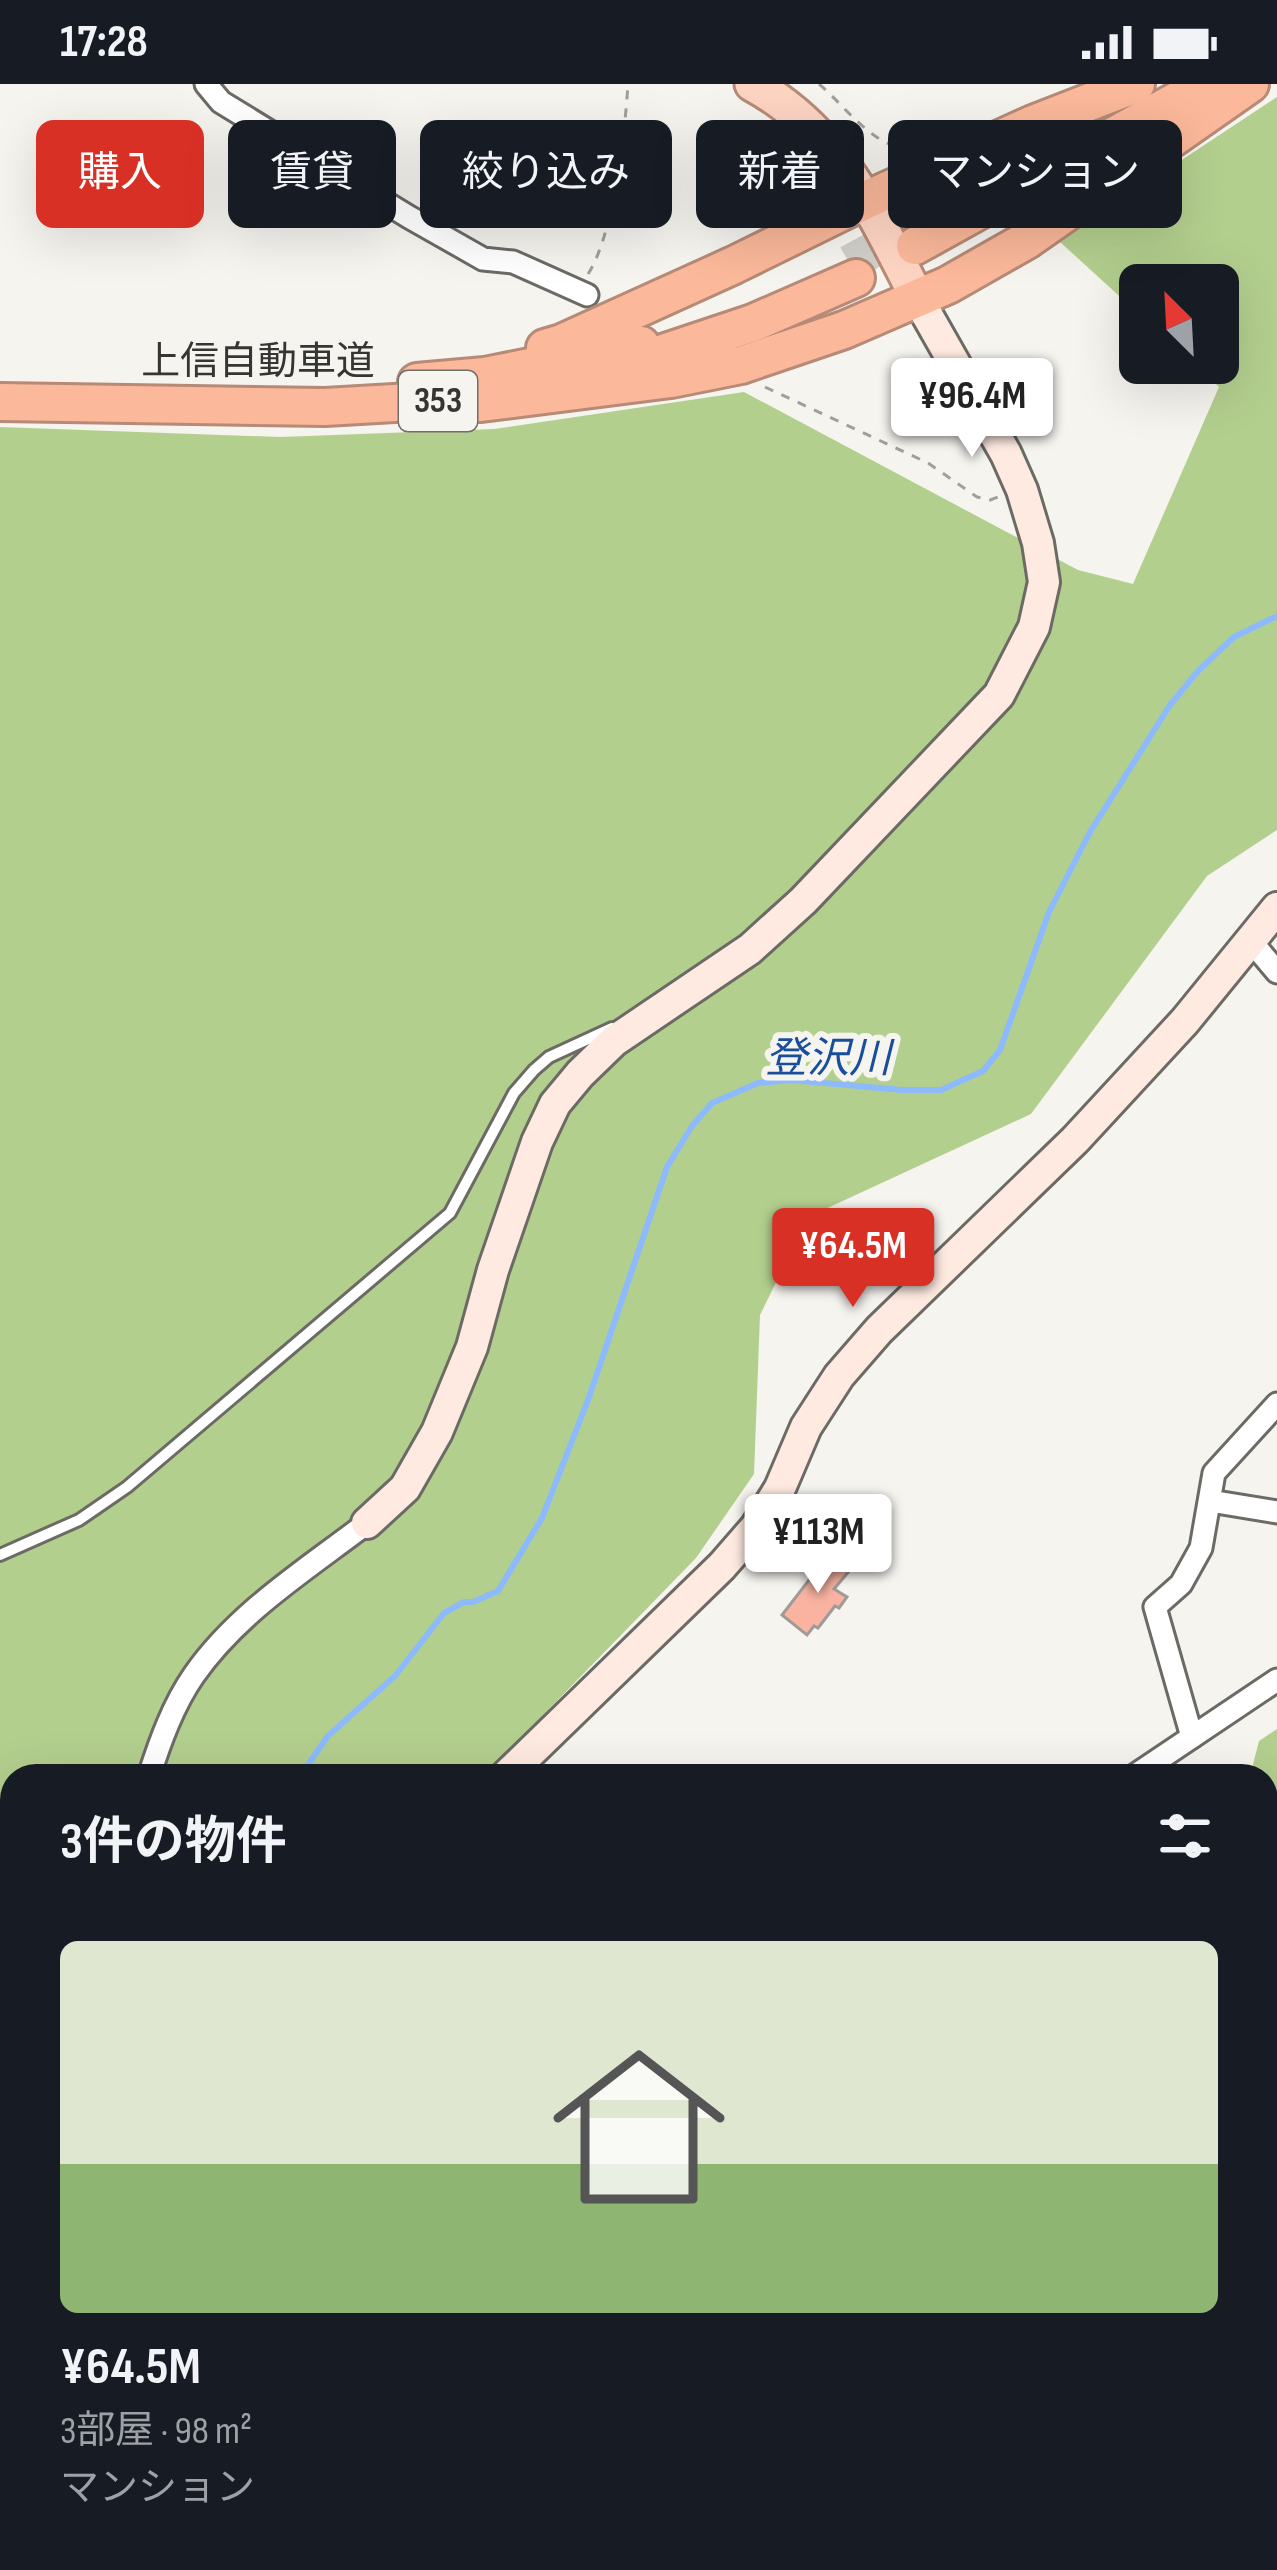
<!DOCTYPE html>
<html lang="ja">
<head>
<meta charset="utf-8">
<style>
	:root { --surface:#171b24; --page:#242831; --text:#f1f3f6; --muted:#9ea1a6; --line:#363941; --accent:#d93025 }
	body { margin:0; font-family:"Sofia Sans Condensed","Noto Sans JP",sans-serif; background:var(--page); color:var(--text); height:100vh; display:flex; flex-direction:column; font-size:45px; white-space:nowrap }
	* { box-sizing:border-box; margin:0 }
	p { font-size:39px; color:var(--muted) }
	.icon { flex:none; width:66px; height:66px; fill:none; stroke:currentColor; stroke-width:2; stroke-linecap:round; stroke-linejoin:round }
	.map { position:relative; flex:1; overflow:hidden }
	.drawer { position:absolute; left:0px; top:1680px; width:1278px; height:807px; display:flex; flex-direction:column; background:var(--surface); border-radius:36px 36px 0 0; box-shadow:0 12px 48px #0002 }
	.drawer>* { flex:none }
	.banner { position:absolute; left:36px; top:36px; width:1206px; height:108px; display:flex; gap:24px }
	.needle { width:78px; rotate:336deg }
	.fabs { position:absolute; left:1119px; top:180px; display:grid; gap:24px }
	.fabs a { display:grid; place-items:center; width:120px; height:120px; border-radius:18px; background:var(--surface); box-shadow:0 12px 48px #0002; font-size:60px }
	.price { position:absolute; translate:-50% -102px; padding:0 27px; border-radius:12px; background:#fff; color:#222; font-size:39px; line-height:78px; filter:drop-shadow(0 3px 6px #0008) }
	.price::after { content:''; position:absolute; left:50%; top:72px; width:36px; height:27px; margin-left:-18px; background:inherit; clip-path:polygon(0 0,100% 0,50% 100%) }
	.price.on { background:var(--accent); color:#fff }
	ul { padding:0; list-style:none }
	li { display:grid; align-content:center; gap:24px; height:636px; padding:0 60px }
	li+li { border-top:3px solid var(--line) }
	li span { display:grid; place-items:center; height:372px; border-radius:18px; color:#555 }
	li>.icon { margin-inline-start:auto }
	span .icon { width:216px; height:216px; fill:#fffc; stroke-width:1 }
	li b { font-size:51px }
	h2 { display:flex; justify-content:space-between; align-items:center; height:144px; padding:0 60px; font-size:51px }
	.pill { padding:0 42px; border-radius:18px; background:var(--surface); box-shadow:0 12px 48px #0002; font-size:42px; line-height:108px }
	.pill.on { background:var(--accent); color:#fff }
	.status { display:flex; justify-content:space-between; align-items:center; height:84px; padding:0 60px; background:var(--surface); direction:ltr }
	.status svg { height:33px; fill:currentColor }
	.map>svg:first-child { display:block }
	.green { fill:#b3cf8e }
	.lines { fill:none; stroke-linecap:round; stroke-linejoin:round }
	.stream { stroke:#8dbafd; stroke-width:6 }
	.building { fill:#f9b3a0; stroke:#a09a98; stroke-width:3 }
	.highway-tunnel { stroke:#cfcec9; stroke-width:36; stroke-dasharray:36 18; stroke-linecap:butt }
	.lane-casing { stroke:#6b6a65; stroke-width:16 }
	.street-casing { stroke:#6b6a65; stroke-width:27 }
	.secondary-casing { stroke:#6b6a65; stroke-width:36 }
	.primary-casing { stroke:#b68a76; stroke-width:39 }
	.highway-casing { stroke:#b68a76; stroke-width:42 }
	.path { stroke:#a19f9c; stroke-width:3; stroke-dasharray:9 9; stroke-linecap:butt }
	.lane { stroke:#fff; stroke-width:10 }
	.street { stroke:#fff; stroke-width:21 }
	.secondary { stroke:#feeae1; stroke-width:30 }
	.primary { stroke:#fdd4c2; stroke-width:33 }
	.highway { stroke:#fbb89a; stroke-width:36 }
	.labels { text-anchor:middle; dominant-baseline:central; stroke-width:12; stroke-linejoin:round; paint-order:stroke }
	.shield { fill:#f6f4ef; stroke:#6f6e6b; stroke-width:3 }
	.shield-label { font-size:36px; font-weight:bold; fill:#353533 }
	.street-label { font-size:39px; fill:#353533; stroke:#f6f4ef }
	.water-label { font-size:42px; font-style:italic; fill:#184e9b; stroke:#f6f4ef }
</style>
</head>
<body>
<div class="status"><b>17:28</b><svg viewBox="0 0 49 12"><path d="M0 12V9h3v3zM5 12V6h3v6zM10 12V3h3v9zM15 12V0h3v12zM26 1h20v11H26zM47 4h2v5h-2z"/></svg></div>
<div class="map">
<svg width="1277" height="2486" viewBox="0 0 1277 2486">
	<rect width="100%" height="100%" fill="#f6f4ef"/>
	<g class="green">
		<polygon points="1277,13 1277,746 1207,792 1031,1030 808,1133 760,1231 754,1390 696,1474 484,1692 12,1692 12,2475 142,2475 155,2486 0,2486 0,343 280,353 494,345 744,308 1078,486 1133,500 1219,303 1193,279 1218,279 1218,201 1140,201 1140,231 1059,157"/>
		<polygon points="1277,1645 1277,2118 1266,2067 1266,1692 1250,1692 1259,1657"/>
		<polygon points="1277,2127 1277,2486 838,2486 835,2475 1266,2475 1266,2134"/>
		<polygon points="543,2475 702,2475 711,2486 549,2486"/>
	</g>
	<g class="lines">
		<g class="stream">
			<polyline points="300,1692 328,1652 395,1592 444,1529 464,1518 473,1518 498,1507 542,1434 588,1316 667,1083 692,1042 712,1019 758,999 791,996 902,1006 941,1006 983,987 1000,966 1049,828 1090,748 1170,621 1198,587 1234,553 1277,532"/>
			<polyline points="55,2475 59,2486"/>
		</g>
	</g>
	<polygon class="building" points="829,1470 850,1486 834,1505 847,1513 839,1524 835,1522 818,1544 814,1542 807,1551 782,1531"/>
	<g class="lines">
		<polyline class="highway-tunnel" points="849,179 906,148"/>
		<g class="lane-casing">
			<polyline id="lane" points="0,1471 79,1436 127,1403 450,1129 514,1009 534,986 549,973 612,944"/>
		</g>
		<g class="street-casing">
			<g id="street">
				<polyline points="206,0 221,18 409,133 483,175 513,178 587,211"/>
				<polyline points="1250,856 1277,888"/>
				<polyline points="1210,1417 1277,1428"/>
				<polyline points="1192,1653 1155,1523 1181,1500 1201,1464 1214,1389 1277,1320"/>
				<path d="M149 1692C160 1658 173 1621 194 1591 238 1528 307 1485 367 1439"/>
				<polyline points="1134,1692 1277,1596"/>
				<polyline points="126,2475 128,2486"/>
			</g>
		</g>
		<g class="secondary-casing">
			<g id="secondary">
				<polyline points="367,1439 405,1404 437,1348 472,1263 493,1186 537,1058 555,1020 580,990 614,957 750,865 803,817 999,611 1034,543 1044,498 1038,459 1022,406 1006,370 918,215"/>
				<polyline points="506,1692 722,1482 756,1443 780,1404 806,1343 839,1292 879,1246 1075,1056 1185,937 1277,824"/>
				<polyline points="0,2442 12,2433"/>
			</g>
		</g>
		<g class="primary-casing">
			<path id="primary" d="M752 0C839 47 875 132 918 215"/>
		</g>
		<g class="highway-casing">
			<g id="highway">
				<polyline points="915,162 1207,0"/>
				<polyline points="545,264 562,259 734,181 866,116 1033,40 1136,0"/>
				<polyline points="618,284 753,239 856,194"/>
				<polyline points="417,298 485,292 641,261"/>
				<polyline points="0,318 325,323 446,316"/>
				<polyline points="421,319 481,319 671,295 741,281 844,246 948,201 1027,156 1250,0"/>
			</g>
		</g>
		<g class="path">
			<path d="M819 0C842 19 872 61 902 63 906 64 917 60 921 59"/>
			<path d="M588 190C614 150 625 48 628 0"/>
			<polyline points="765,303 928,379 977,413 990,416 998,413"/>
			<polyline points="1266,2014 1277,2029"/>
			<polyline points="1268,2400 1277,2388"/>
			<polyline points="422,2486 431,2475"/>
		</g>
		<use href="#lane" class="lane"/>
		<use href="#street" class="street"/>
		<use href="#secondary" class="secondary"/>
		<use href="#primary" class="primary"/>
		<use href="#highway" class="highway"/>
	</g>
	<g class="labels">
		<rect class="shield" x="399" y="287" width="78" height="60" rx="9"/>
		<g class="shield-label">
			<text x="438" y="317">353</text>
		</g>
		<g class="street-label">
			<text x="258" y="278">上信自動車道</text>
		</g>
		<g class="water-label">
			<text x="828" y="975">登沢川</text>
		</g>
	</g>
</svg>
<div class="fabs">
<a><svg class="needle" viewBox="-14 -14 28 28"><path d="M0-13l5 13h-10z" fill="#e53935"/><path d="M0 13l5-13h-10z" fill="#9ea1a6"/></svg></a>
</div>
<b class="price" style="left:972px;top:376px">¥96.4M</b>
<b class="price on" style="left:853px;top:1226px">¥64.5M</b>
<b class="price" style="left:818px;top:1512px">¥113M</b>
<div class="banner">
<a class="pill on">購入</a>
<a class="pill">賃貸</a>
<a class="pill">絞り込み</a>
<a class="pill">新着</a>
<a class="pill">マンション</a>
</div>
<section class="drawer">
<h2>3件の物件<svg class="icon" aria-label="filters" viewBox="0 0 24 24"><path d="M4 7h16M4 17h16"/><circle cx="9" cy="7" r="2"/><circle cx="15" cy="17" r="2"/></svg></h2>
<ul>
<li><span style="background:linear-gradient(#dfe7d0 60%,#8fb573 0)"><svg class="icon" aria-label="home" viewBox="0 0 24 24"><path d="M3 11l9-7 9 7M6 9v11h12V9"/></svg></span><div><b>¥64.5M</b><p>3部屋 · 98 m²</p><p>マンション</p></div></li>
</ul>
</section>
</div>
</body>
</html>
